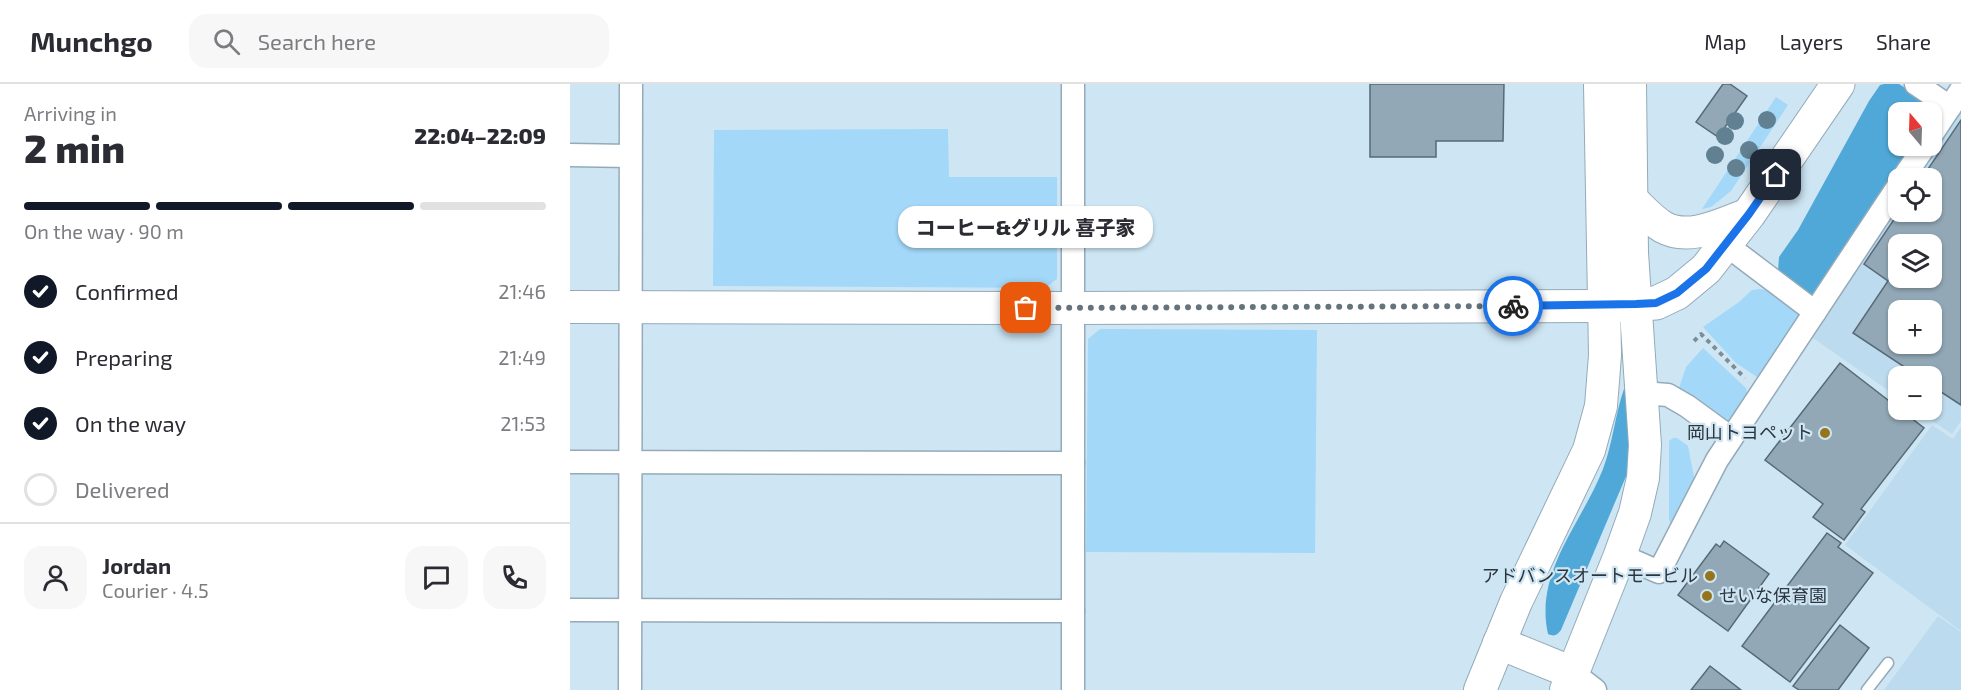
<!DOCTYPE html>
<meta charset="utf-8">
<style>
:root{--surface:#fff;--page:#f7f7f7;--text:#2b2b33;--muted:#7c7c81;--line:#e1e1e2;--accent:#111827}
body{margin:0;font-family:"Exo 2","Noto Sans JP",sans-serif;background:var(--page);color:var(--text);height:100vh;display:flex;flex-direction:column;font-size:22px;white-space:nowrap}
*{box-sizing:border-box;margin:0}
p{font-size:20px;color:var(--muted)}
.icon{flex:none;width:33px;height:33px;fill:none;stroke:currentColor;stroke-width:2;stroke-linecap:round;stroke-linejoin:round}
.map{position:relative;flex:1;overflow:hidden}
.drawer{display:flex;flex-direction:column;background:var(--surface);width:570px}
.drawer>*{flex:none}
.needle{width:39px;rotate:341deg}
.fabs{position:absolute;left:1318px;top:18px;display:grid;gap:12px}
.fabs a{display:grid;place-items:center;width:54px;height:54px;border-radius:12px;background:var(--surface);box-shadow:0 2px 4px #0004;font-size:30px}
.pin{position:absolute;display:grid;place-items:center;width:51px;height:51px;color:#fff;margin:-26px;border-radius:12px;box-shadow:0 3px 9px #0006}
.courier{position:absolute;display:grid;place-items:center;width:60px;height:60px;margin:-30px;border:4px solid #1a73e8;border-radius:50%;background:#fff;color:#222;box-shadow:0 2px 8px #0007}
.bubble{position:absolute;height:42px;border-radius:18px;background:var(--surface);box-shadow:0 2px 4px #0004;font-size:20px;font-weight:800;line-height:42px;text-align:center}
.summary em{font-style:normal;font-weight:800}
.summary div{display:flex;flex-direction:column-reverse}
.summary{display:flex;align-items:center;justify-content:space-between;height:102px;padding:0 24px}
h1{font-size:39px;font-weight:800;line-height:45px}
.bar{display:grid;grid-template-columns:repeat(4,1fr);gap:9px 6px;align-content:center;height:72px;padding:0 24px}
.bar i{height:8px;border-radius:4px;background:var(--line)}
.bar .active{background:var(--accent)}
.bar p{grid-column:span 4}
.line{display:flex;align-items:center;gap:15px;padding:0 24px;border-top:2px solid var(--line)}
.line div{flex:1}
.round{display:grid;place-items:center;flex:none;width:63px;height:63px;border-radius:18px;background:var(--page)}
ol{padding:0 24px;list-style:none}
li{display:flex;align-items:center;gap:18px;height:66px}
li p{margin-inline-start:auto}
li .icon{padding:6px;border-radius:50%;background:var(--accent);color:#fff;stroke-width:4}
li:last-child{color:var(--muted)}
li i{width:33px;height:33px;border:3px solid var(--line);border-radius:50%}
header{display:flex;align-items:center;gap:36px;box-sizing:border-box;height:84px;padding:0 30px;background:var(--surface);border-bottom:2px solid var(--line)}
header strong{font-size:28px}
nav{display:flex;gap:33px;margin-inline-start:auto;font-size:21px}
.search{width:420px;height:54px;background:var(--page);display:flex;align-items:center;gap:15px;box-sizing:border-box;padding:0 21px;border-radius:18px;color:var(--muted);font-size:22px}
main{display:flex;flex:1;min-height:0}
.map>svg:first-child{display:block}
</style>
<header>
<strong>Munchgo</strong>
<div class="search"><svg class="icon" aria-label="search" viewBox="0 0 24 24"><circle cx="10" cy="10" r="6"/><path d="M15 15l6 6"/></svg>Search here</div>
<nav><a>Map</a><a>Layers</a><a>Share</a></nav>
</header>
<main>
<section class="drawer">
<div class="summary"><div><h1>2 min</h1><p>Arriving in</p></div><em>22:04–22:09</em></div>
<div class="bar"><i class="active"></i><i class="active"></i><i class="active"></i><i></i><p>On the way · 90 m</p></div>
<ol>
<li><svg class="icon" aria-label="check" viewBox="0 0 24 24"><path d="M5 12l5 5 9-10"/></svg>Confirmed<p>21:46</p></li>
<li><svg class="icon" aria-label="check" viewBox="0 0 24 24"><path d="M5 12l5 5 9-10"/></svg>Preparing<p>21:49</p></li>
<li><svg class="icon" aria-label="check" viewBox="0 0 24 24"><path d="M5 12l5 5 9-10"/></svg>On the way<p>21:53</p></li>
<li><i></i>Delivered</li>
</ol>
<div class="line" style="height:108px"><a class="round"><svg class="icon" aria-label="person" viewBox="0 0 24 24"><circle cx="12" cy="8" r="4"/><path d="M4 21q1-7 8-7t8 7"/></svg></a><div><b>Jordan</b><p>Courier · 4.5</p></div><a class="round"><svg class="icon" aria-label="chat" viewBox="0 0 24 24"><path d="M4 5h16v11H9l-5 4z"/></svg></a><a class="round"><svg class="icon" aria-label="phone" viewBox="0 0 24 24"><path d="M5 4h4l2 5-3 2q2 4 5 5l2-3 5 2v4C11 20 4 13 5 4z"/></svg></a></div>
</section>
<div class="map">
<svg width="1391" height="606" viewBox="0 0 1391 606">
<rect width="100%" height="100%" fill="#cee6f4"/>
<!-- built -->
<g fill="#bddbee" fill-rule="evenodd">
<path d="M1391 23V337L1382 350 1346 326H1362V292H1329V314L1240 252 1329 117V128H1362V94H1344ZM1329 160H1362V194H1329ZM1329 226H1362V260H1329Z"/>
<path d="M1362 341 1383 355 1391 343V547L1275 461Z"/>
<path d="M1368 532 1391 548V606H1314Z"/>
</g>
<!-- green -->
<g fill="#a3d8f8">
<path d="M1206 13 1218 21 1161 107 1141 123 1132 125Z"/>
<path d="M378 45 379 93H487V195L475 204 143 202 144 46Z"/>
<path d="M1189 205 1198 206 1234 231 1190 295 1166 279 1133 243 1169 218 1182 206Z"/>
<path d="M530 245 747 246 745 469 516 468 518 255Z"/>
<path d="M1133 264 1176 304 1178 314 1163 336 1155 337 1109 304 1116 283Z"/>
<path d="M1103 354H1107L1118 362 1126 403 1101 440 1099 436V357Z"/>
</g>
<!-- forest -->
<g fill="#50a8d8">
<path d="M1314 0H1329L1370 26 1362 38V28H1329V62H1347L1243 216 1208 187 1209 173 1228 146 1299 17 1310 1Z"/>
<path d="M1054 305H1058L1060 360 1057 390 991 546C987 551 985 553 978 550 964 488 1012 439 1033 385 1043 359 1045 330 1054 305Z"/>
</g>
<!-- building -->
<g fill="#92a8b6" stroke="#566a77" stroke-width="1.5" fill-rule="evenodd">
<path d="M800 0H934L933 57H866V73H800Z"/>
<path d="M1153 0H1160L1177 12 1148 53 1126 38Z"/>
<path d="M1391 36V321L1362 302V292H1348L1283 249 1318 197 1294 180 1329 128H1362V94H1352ZM1329 160H1362V194H1329ZM1329 226H1362V260H1329Z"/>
<path d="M1270 279 1354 344 1291 425 1295 428 1274 456 1243 433 1253 420 1195 376Z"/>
<path d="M1257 449 1271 459 1268 463 1303 489 1220 598 1172 562Z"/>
<path d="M1154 457 1199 490 1158 547 1108 511 1146 460 1150 463Z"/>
<path d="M1270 541 1299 564 1268 606H1229L1223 602Z"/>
<path d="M1140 582 1171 606H1121Z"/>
</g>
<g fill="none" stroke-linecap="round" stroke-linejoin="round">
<defs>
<path id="lane" d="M1297 606 1318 579"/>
<g id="street">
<path d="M503 0V606"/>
<path d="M1346 0 1380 23"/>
<path d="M1362 50 1391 6"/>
<path d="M0 71 60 72"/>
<path d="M1333 94 1355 62"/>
<path d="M1155 160 1245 228"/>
<path d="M1072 309 1098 311 1117 322 1161 354"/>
<path d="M0 378 503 379"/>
<path d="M1050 471 1089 488 1147 376 1329 101"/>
<path d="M0 526 503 527"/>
<path d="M1003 589 1025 606"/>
<path d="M60 606 61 0"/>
</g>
<g id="secondary">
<path d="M1061 115C1071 124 1081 136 1093 143 1120 158 1153 139 1179 130"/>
<path d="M0 223 503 224 1034 222"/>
<path d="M929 559 1003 589"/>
<path d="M910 606 946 518 1019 366 1031 322 1035 271 1030 0"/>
<path d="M996 606 1050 471 1065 429 1073 394 1075 361 1062 169 1060 0"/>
</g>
<path id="primary" d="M1034 222 1086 219 1107 209 1136 185 1179 130 1268 0"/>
</defs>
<!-- lane casing -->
<use href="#lane" stroke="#94aab8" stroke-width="13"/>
<!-- street casing -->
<use href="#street" stroke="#94aab8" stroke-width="25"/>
<!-- secondary casing -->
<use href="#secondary" stroke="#94aab8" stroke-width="34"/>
<!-- primary casing -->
<use href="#primary" stroke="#94aab8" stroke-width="35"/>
<!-- path -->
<path stroke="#7e8e98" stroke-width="4" stroke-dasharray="4.5 4.5" stroke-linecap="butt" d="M1124 257 1131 250 1175 294"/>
<!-- lane -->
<use href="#lane" stroke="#fff" stroke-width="10"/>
<!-- street -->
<use href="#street" stroke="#fff" stroke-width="22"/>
<!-- secondary -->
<use href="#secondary" stroke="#fff" stroke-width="32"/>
<!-- primary -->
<use href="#primary" stroke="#fff" stroke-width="33"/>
</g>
<!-- trees -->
<g fill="#618193">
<circle cx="1197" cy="36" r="9"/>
<circle cx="1165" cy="37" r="9"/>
<circle cx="1155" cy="52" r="9"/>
<circle cx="1179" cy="66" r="9"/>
<circle cx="1145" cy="71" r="9"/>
<circle cx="1166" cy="84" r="9"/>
</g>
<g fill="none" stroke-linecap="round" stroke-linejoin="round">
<!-- done -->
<path stroke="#65747c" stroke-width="6" stroke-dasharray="0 10.8" d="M456 224 943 222"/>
<!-- route -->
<path stroke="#1a73e8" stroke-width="8" d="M943 222 1066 220 1086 219 1107 209 1136 185 1179 130 1206 91"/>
</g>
<!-- markers -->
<g fill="#96741d" stroke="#cee6f4" stroke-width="2">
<circle cx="1255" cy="349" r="6"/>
<circle cx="1140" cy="492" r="6"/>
<circle cx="1137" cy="512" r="6"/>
</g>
<g text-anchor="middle" stroke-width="4.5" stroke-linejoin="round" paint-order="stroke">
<!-- poi labels -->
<g font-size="18" fill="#2d363c" stroke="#cee6f4" text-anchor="end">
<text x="1243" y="355">岡山トヨペット</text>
<text x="1128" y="498">アドバンスオートモービル</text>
<text x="1149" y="518" text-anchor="start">せいな保育園</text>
</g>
</g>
</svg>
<div class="fabs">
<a><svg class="needle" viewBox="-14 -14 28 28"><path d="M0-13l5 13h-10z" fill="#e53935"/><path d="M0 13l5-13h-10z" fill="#7c7c81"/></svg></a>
<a><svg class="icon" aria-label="locate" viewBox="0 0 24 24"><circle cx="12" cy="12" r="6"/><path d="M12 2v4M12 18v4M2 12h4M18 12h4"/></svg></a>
<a><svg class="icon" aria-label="layers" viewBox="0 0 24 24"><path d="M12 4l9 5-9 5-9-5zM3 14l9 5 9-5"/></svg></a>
<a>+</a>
<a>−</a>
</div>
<div class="pin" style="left:456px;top:224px;background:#ea580c"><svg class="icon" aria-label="bag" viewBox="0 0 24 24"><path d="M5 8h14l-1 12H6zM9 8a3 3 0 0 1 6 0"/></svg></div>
<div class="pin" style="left:1206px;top:91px;background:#1f2937"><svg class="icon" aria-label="home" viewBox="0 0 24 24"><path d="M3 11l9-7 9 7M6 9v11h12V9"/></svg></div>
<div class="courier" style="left:943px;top:222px"><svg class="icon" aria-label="bike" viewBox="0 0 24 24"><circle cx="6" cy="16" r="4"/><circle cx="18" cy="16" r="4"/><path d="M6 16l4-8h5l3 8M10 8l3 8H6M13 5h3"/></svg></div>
<div class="bubble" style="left:328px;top:122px;width:255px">コーヒー&amp;グリル 喜子家</div>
</div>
</main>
